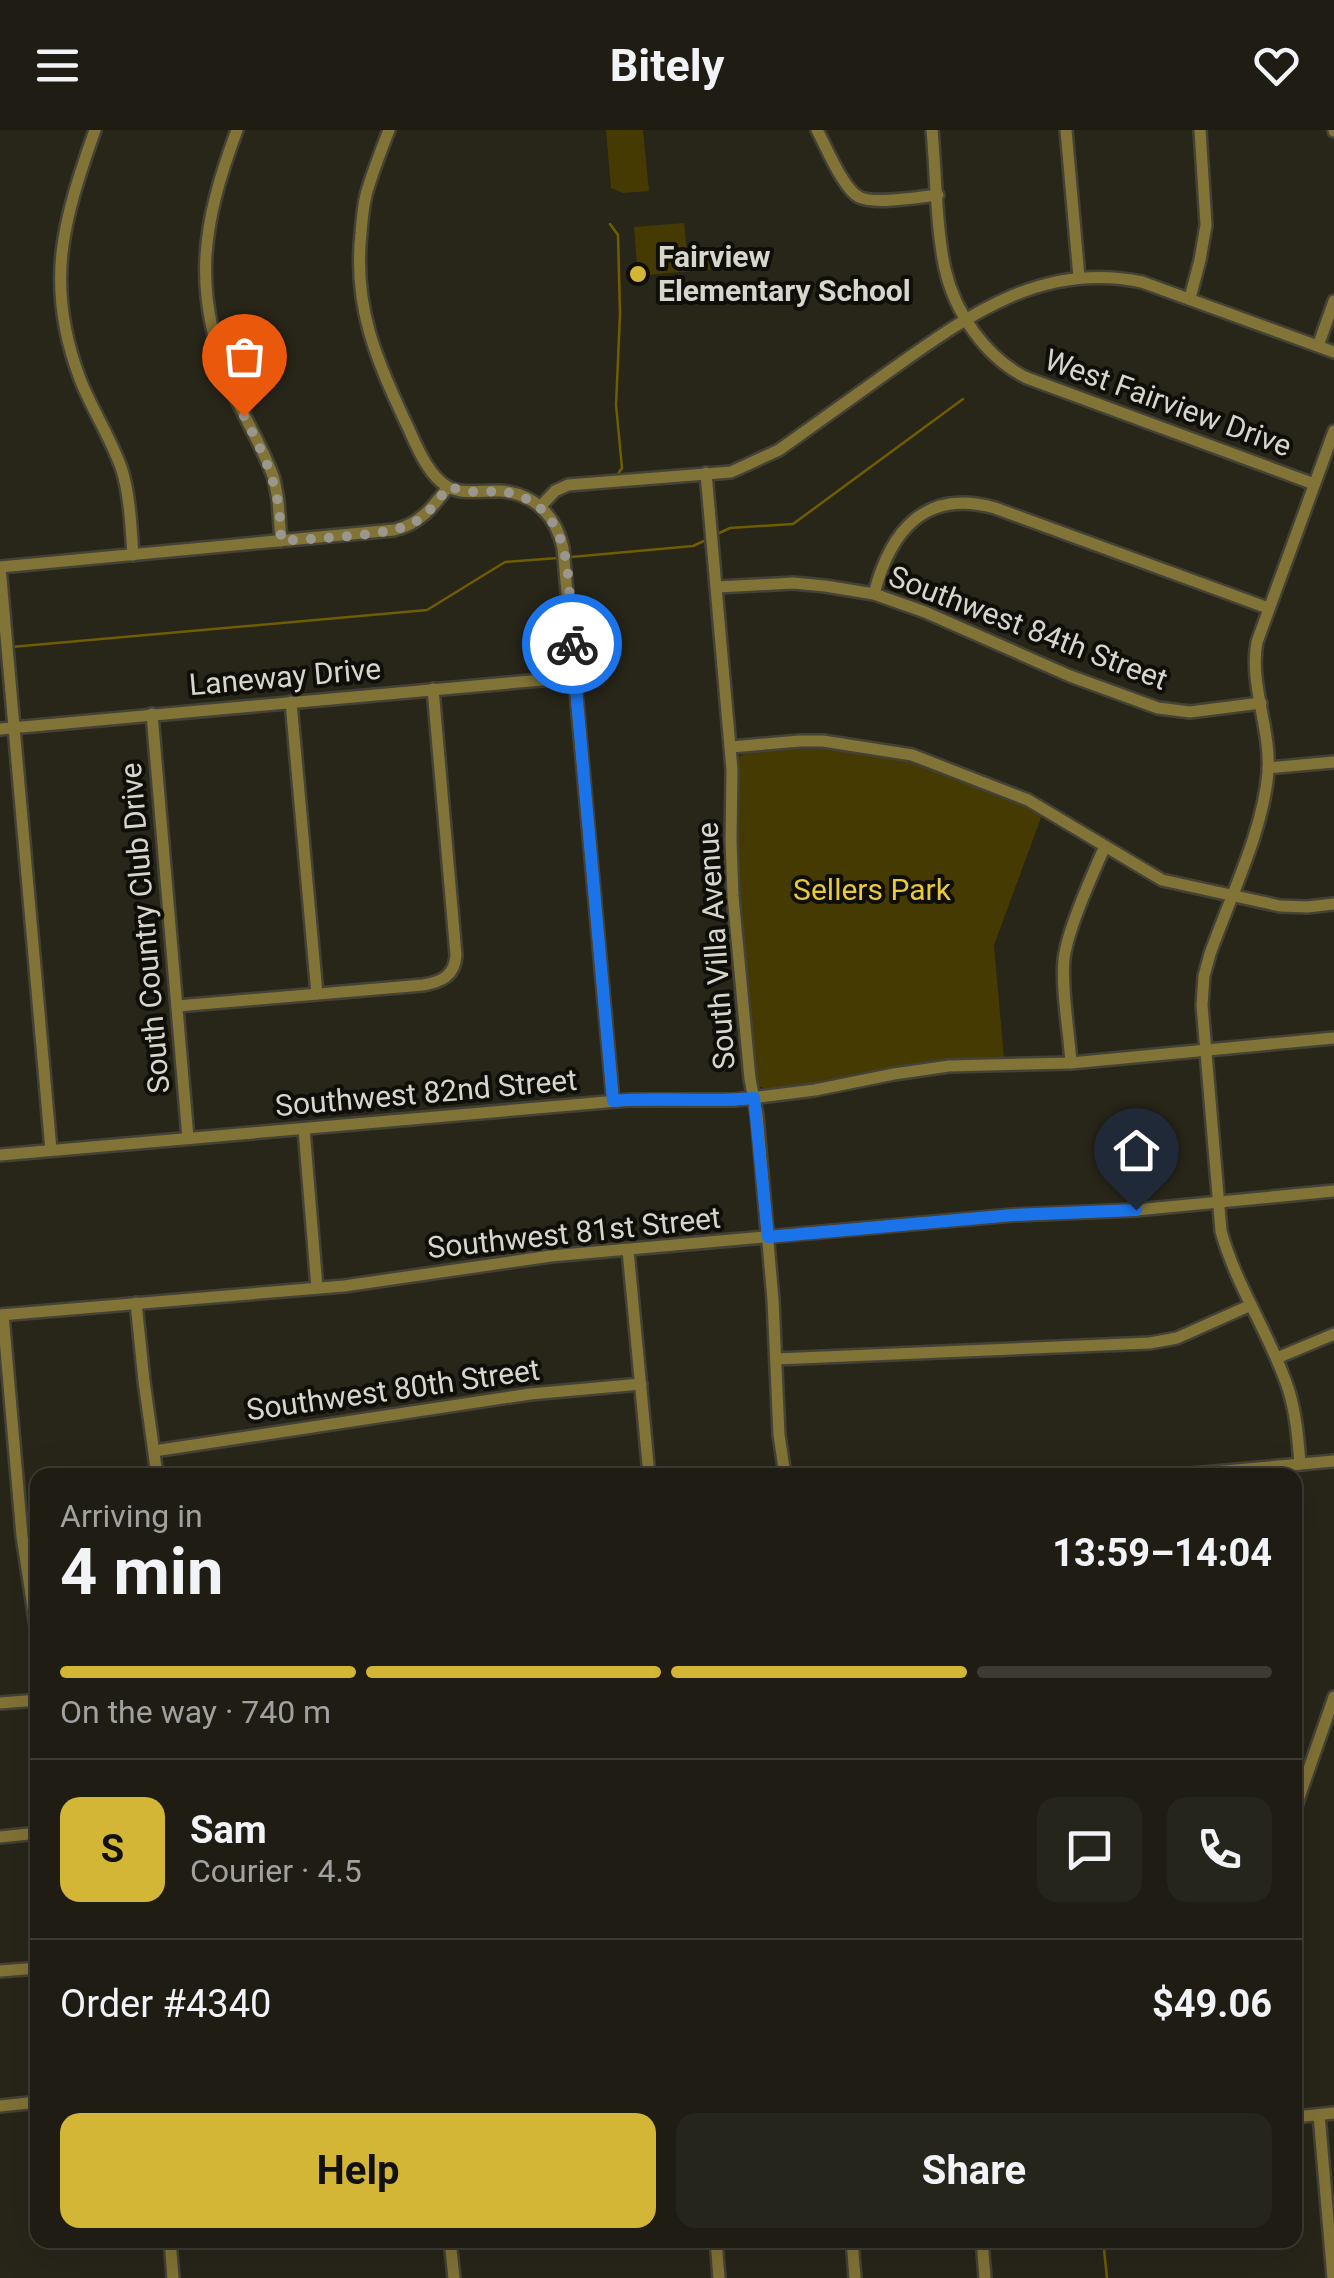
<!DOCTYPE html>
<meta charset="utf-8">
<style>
:root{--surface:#1e1c13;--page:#26251c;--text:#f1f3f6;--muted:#a1a1a0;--line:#3c3a33;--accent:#d3b635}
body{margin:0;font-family:Roboto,sans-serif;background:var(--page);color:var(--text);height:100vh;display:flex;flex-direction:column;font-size:38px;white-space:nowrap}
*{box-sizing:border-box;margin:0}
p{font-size:32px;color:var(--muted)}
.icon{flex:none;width:55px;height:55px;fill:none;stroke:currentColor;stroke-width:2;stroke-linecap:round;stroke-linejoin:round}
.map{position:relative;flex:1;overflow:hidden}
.sheet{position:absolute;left:30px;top:1338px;width:1272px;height:780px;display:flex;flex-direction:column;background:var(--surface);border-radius:20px;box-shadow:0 10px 40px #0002,0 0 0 2px var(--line)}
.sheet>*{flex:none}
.pin{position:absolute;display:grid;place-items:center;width:85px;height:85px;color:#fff;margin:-102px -42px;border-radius:50% 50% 50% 0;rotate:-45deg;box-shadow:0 0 10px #0007}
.pin .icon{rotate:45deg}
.courier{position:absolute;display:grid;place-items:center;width:100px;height:100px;margin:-50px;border:8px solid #1a73e8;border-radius:50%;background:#fff;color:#222;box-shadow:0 2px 12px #0007}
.headline em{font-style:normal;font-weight:700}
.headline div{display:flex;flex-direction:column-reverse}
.headline{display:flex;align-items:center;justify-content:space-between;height:170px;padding:0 30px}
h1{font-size:65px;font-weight:700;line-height:75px}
.bar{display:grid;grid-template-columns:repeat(4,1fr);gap:15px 10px;align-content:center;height:120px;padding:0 30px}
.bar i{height:12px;border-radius:8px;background:var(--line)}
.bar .selected{background:var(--accent)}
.bar p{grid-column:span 4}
.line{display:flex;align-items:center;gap:25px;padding:0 30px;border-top:2px solid var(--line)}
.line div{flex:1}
.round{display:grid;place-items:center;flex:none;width:105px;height:105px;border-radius:20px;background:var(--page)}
.primary-button{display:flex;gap:20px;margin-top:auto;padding:20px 30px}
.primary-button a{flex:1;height:115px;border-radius:20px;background:var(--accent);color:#111;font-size:40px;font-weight:700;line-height:115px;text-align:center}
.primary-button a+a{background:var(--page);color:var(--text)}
header{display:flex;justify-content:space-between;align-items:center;height:130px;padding:0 30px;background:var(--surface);font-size:45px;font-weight:700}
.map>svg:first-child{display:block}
</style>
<header><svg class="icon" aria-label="menu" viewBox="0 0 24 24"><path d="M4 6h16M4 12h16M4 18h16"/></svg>Bitely<svg class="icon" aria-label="heart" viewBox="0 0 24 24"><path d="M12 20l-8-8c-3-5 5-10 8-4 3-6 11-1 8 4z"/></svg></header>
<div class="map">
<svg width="1334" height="2148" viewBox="0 0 1334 2148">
<rect width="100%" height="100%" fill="#282519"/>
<!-- green -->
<g fill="#463a03">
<path d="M606 0H643L649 61 623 63 611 58Z"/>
<path d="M684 93 687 122 713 121 715 139 638 146 634 97Z"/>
<path d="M804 617C887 619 969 646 1042 685L994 815 1004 929 927 932 833 950 766 959 758 956 755 947 738 760 736 718 738 631 740 626 749 621Z"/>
</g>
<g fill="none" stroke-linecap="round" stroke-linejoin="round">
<!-- stream -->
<g stroke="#6f5d00" stroke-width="2.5">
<path d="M610 94 618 105 620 184 616 275 622 338 616 347"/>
<path d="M717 404 730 398 793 394 963 269"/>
<path d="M571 427 693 416 706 410"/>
<path d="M11 517 427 480 505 432 558 428"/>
<path d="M1295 1428 1302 1408"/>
<path d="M1103 2110 1107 2148"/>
</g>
<defs>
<g id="minor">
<path d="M95 0C63 91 44 154 80 249 92 280 111 308 122 340 130 367 131 397 133 425"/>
<path d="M237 0C202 94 191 161 231 257 244 288 263 317 274 349L278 370 281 411"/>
<path d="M389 0C381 21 372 43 366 65 363 77 362 90 361 103 353 176 376 229 406 293 416 314 427 345 448 357 463 365 484 360 501 361 535 364 556 386 563 418L613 971"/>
<path d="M817 0C826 16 843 59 859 67 874 75 919 67 938 65"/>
<path d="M932 0C936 43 936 98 945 139 955 183 986 228 1027 248L1314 354"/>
<path d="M1066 0 1079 147"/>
<path d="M1334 0V1"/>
<path d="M1190 168 1200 130 1206 95 1200 0"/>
<path d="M1318 216 1334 171"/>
<path d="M706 343 732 640 731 710 733 766 750 949 757 985 773 1170 779 1305 785 1345"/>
<path d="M541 376 555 361 568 355 731 342 779 320C817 293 854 266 891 240 969 185 1042 131 1142 152L1334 222"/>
<path d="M0 437 51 1020"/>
<path d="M0 437 394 400C420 394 433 377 448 357"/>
<path d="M718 457 793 453 825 456 874 464 925 482 1070 546 1158 578 1190 582 1261 573"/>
<path d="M874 464C890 402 924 358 995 378L1268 478"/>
<path d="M291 572 317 864"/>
<path d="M152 584 188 1008"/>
<path d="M0 599 575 547"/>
<path d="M731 617 800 611H823L912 625 1028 670 1162 750 1280 776 1307 777 1334 774"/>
<path d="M1268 638 1334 632"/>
<path d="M177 876 423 855C441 852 455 846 456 825L433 559"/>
<path d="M1071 933C1069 901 1061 859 1064 829 1068 798 1092 746 1105 716"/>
<path d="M304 999 317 1158"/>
<path d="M0 1025 629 970H735L815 960 894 944 949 936 1071 933 1334 908"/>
<path d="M628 1120 649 1345"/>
<path d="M136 1173 144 1251 157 1345"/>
<path d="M0 1185 344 1156 551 1126 1013 1085 1136 1080 1334 1061"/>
<path d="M3 1185 22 1406 38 1510"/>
<path d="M1277 1228 1334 1204"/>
<path d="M776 1229 1150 1213 1177 1208 1251 1175"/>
<path d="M154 1321 530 1264 641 1254"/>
<path d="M1300 1334C1298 1308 1296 1283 1288 1258 1270 1204 1236 1156 1221 1101L1202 875 1204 846 1210 824C1230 767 1263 702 1268 642 1271 599 1249 554 1257 512L1334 301"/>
<path d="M1181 1345 1334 1331"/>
<path d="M0 1573 38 1570"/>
<path d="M1295 1679 1334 1567"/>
<path d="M0 1707 38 1703"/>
<path d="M0 1841 38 1838"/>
<path d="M0 1976 38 1972"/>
<path d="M1319 1985 1333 2148"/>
<path d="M1295 1987 1334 1983"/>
<path d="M170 2110 173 2148"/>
<path d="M450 2110 454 2148"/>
<path d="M716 2110 719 2148"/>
<path d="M852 2110 855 2148"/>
<path d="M982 2110 985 2148"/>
</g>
</defs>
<!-- minor casing -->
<use href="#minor" stroke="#444136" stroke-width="16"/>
<!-- minor -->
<use href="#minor" stroke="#827336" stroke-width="11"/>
</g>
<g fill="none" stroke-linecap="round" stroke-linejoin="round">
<!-- done -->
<path stroke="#9a988e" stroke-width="10" stroke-dasharray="0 18" d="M244 286C267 331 281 359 281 411 313 408 390 407 415 392 429 384 438 370 448 357 458 359 469 362 479 362 490 362 499 360 510 363 578 380 567 458 572 514"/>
<!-- route -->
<path stroke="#1a73e8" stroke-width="12" d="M572 514 613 971C660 966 707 973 754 968L768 1107 1013 1085 1136 1080"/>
</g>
<!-- markers -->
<circle fill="#d3b635" stroke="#100e09" stroke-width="4" cx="638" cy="144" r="10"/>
<g text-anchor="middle" stroke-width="8" stroke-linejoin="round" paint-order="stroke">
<!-- poi labels -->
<g font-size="30" font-weight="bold" fill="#d7d6cd" stroke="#100e09" text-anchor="start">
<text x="658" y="137">Fairview<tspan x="658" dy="34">Elementary School</tspan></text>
</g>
<!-- street labels -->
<g font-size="30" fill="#d7d6cd" stroke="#100e09">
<text transform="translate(1168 273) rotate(20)" y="10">West Fairview Drive</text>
<text transform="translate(1028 498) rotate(21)" y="10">Southwest 84th Street</text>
<text transform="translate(285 547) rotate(-5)" y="10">Laneway Drive</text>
<text transform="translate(145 798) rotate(-95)" y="10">South Country Club Drive</text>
<text transform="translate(716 816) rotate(-94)" y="10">South Villa Avenue</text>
<text transform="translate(426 963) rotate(-5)" y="10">Southwest 82nd Street</text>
<text transform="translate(574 1103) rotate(-6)" y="10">Southwest 81st Street</text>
<text transform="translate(393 1260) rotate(-8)" y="10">Southwest 80th Street</text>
</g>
<!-- park labels -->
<g font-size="30" fill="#e9ca3c" stroke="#100e09">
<text x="872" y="770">Sellers Park</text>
</g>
</g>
</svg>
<div class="pin" style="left:244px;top:286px;background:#ea580c"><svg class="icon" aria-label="bag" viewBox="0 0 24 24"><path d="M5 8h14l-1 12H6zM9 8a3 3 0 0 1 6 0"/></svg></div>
<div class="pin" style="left:1136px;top:1080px;background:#1f2937"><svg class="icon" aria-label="home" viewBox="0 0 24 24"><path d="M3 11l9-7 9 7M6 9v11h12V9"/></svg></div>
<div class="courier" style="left:572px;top:514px"><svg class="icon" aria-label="bike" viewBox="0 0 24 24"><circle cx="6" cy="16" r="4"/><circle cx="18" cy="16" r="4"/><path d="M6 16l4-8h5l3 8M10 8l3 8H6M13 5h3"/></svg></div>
<section class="sheet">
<div class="headline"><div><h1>4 min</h1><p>Arriving in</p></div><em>13:59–14:04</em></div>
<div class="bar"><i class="selected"></i><i class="selected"></i><i class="selected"></i><i></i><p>On the way · 740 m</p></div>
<div class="line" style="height:180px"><b class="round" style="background:var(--accent);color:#111">S</b><div><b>Sam</b><p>Courier · 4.5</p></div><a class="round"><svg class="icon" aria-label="chat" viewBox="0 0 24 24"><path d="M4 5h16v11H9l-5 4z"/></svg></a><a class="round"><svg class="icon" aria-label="phone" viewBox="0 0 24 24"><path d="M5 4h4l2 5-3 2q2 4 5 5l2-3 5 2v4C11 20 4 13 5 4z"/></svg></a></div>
<div class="line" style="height:130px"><div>Order #4340</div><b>$49.06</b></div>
<div class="primary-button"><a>Help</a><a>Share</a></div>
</section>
</div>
